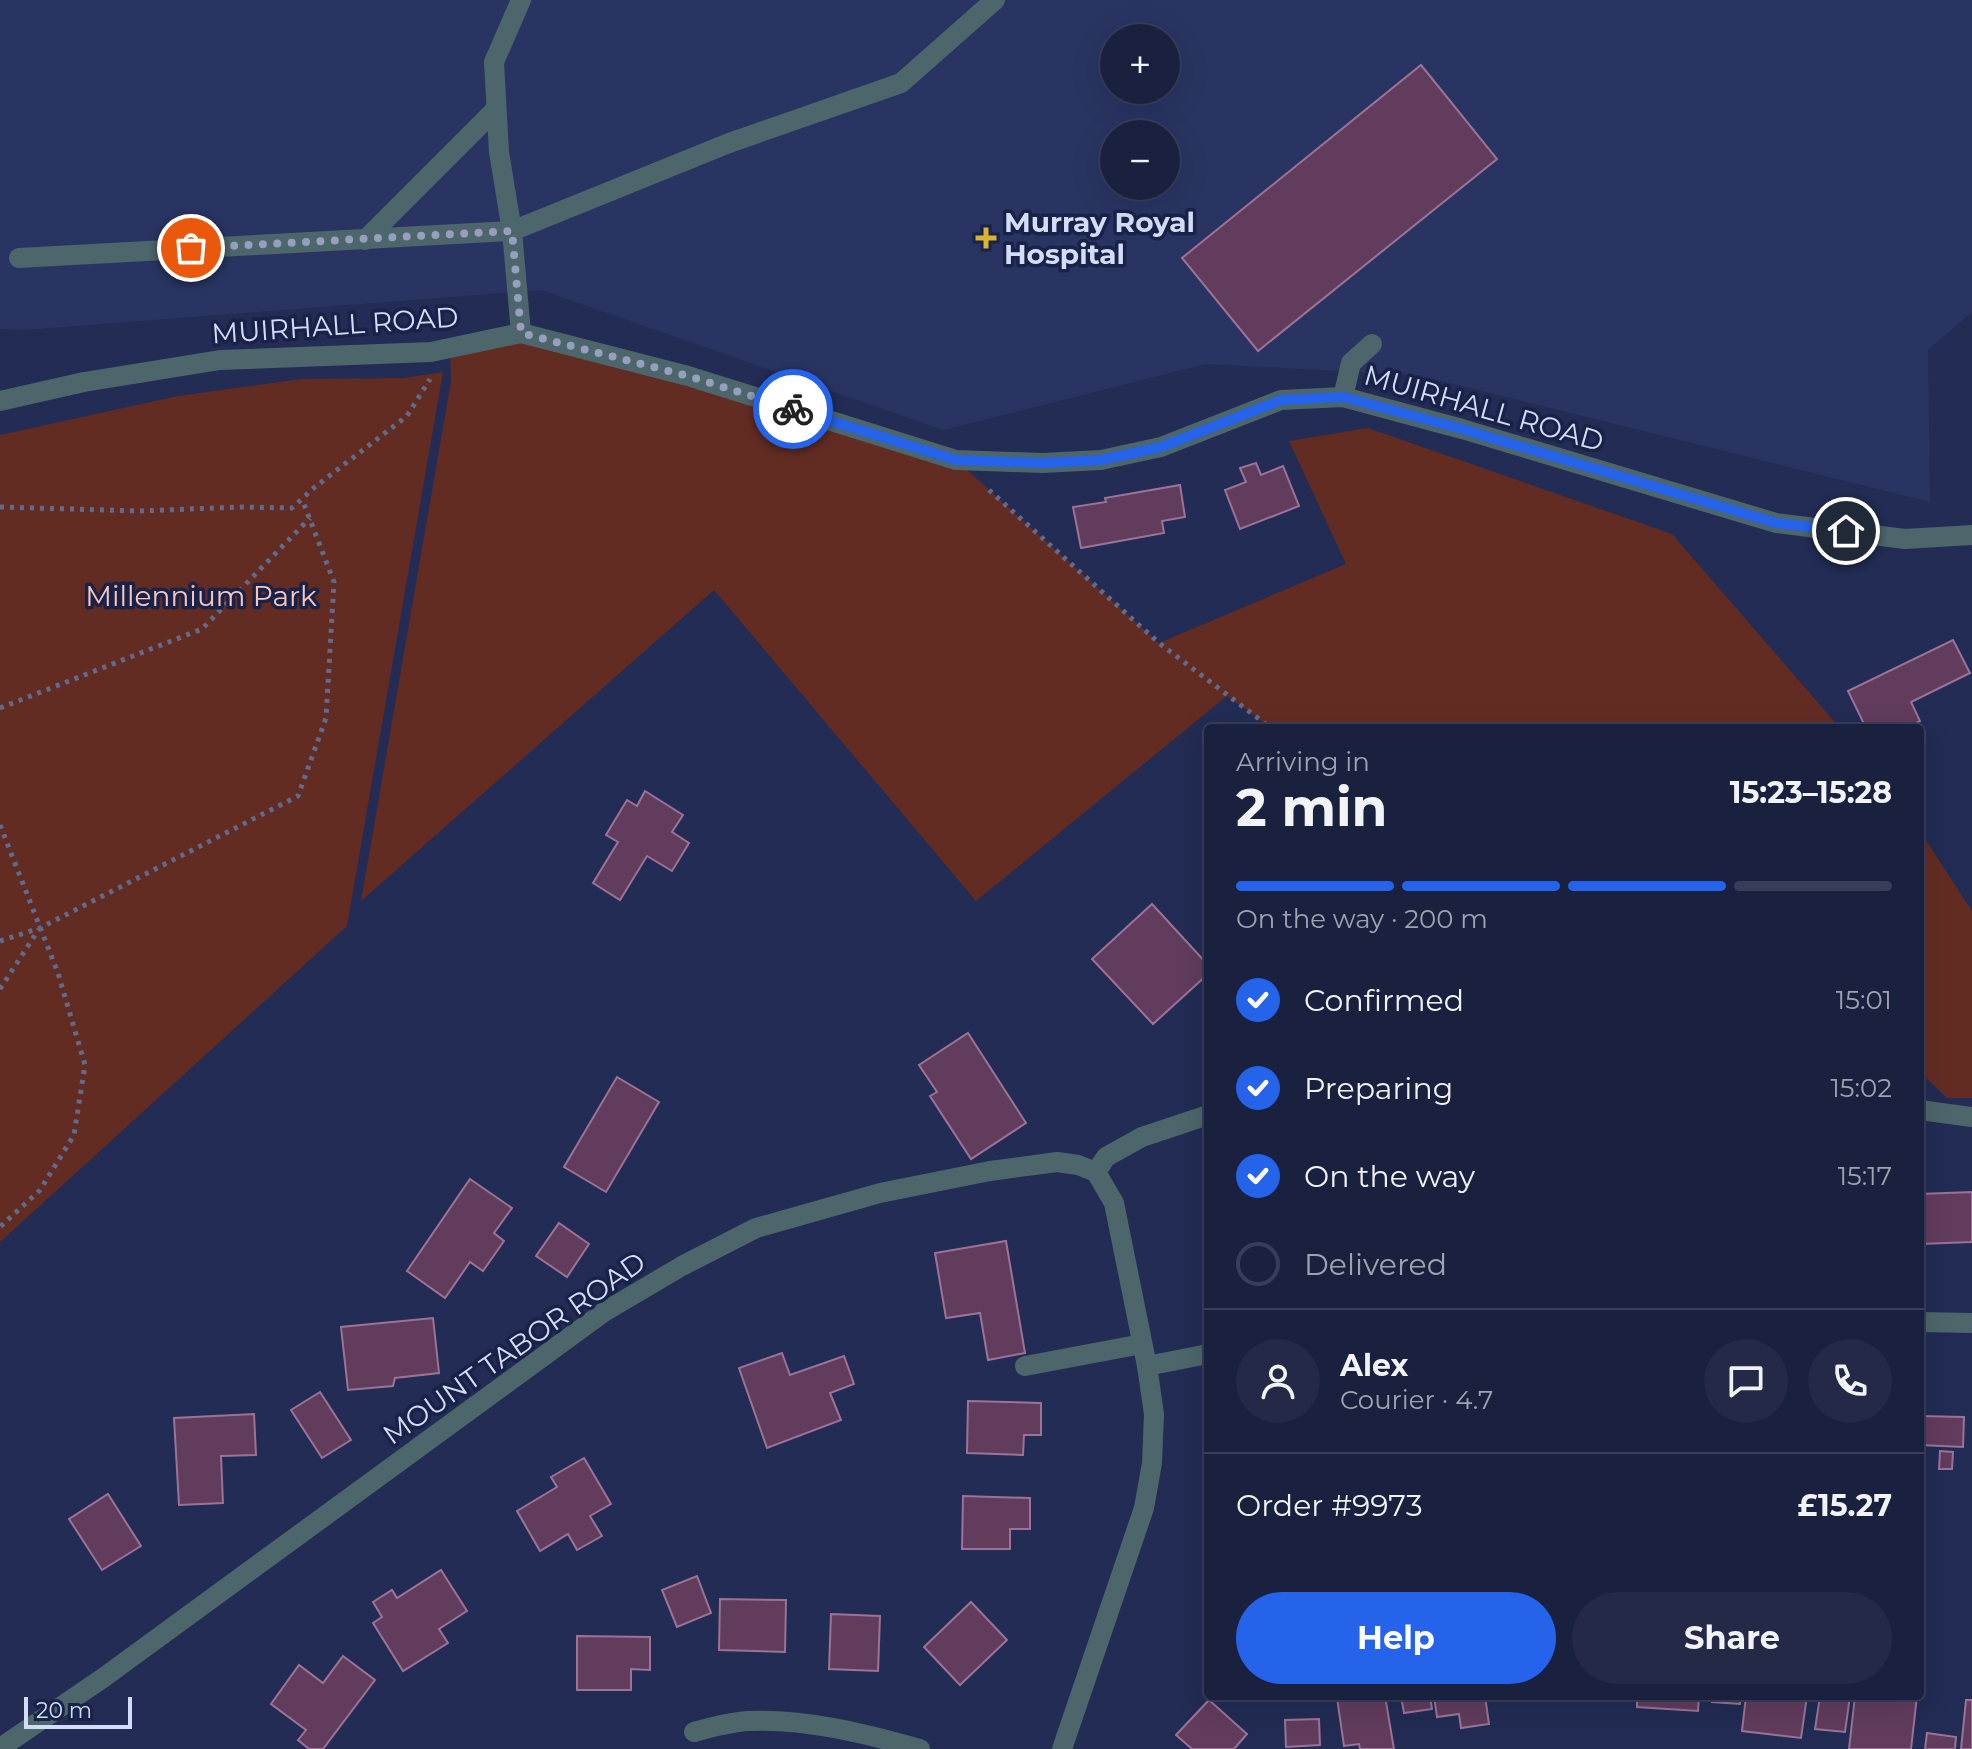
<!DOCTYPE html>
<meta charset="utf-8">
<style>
:root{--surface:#1a213f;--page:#232946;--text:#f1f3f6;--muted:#9fa3b0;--line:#383e59;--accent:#2563eb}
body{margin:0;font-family:Montserrat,sans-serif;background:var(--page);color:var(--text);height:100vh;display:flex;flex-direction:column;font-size:30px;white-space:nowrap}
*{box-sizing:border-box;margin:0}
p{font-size:26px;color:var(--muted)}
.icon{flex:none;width:44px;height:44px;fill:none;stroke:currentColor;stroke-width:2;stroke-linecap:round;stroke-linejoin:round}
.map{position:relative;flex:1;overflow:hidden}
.drawer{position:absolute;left:1204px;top:724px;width:720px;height:976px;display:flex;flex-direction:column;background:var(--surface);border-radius:8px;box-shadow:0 8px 32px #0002,0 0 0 2px var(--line)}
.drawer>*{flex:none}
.controls{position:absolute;left:1100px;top:24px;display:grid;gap:16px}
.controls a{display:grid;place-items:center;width:80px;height:80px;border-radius:50%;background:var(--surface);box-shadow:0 8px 32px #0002,0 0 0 2px var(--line);font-size:40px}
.scale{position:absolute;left:24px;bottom:20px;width:108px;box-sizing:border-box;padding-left:8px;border:4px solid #d4ddf6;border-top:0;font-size:22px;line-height:28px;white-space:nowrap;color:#d4ddf6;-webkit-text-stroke:6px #192248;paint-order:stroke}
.pin{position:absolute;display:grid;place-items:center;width:68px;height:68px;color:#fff;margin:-34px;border:4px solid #fff;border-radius:50%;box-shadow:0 2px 8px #0007}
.courier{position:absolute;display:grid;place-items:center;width:80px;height:80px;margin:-40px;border:6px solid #2563eb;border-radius:50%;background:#fff;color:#222;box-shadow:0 2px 10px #0007}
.overview em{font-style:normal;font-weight:700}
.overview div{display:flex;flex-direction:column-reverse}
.overview{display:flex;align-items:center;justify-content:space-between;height:136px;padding:0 32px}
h1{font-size:52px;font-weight:700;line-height:60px}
.bar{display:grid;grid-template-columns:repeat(4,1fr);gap:12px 8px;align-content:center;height:96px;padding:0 32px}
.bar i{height:10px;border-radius:6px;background:var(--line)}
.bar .current{background:var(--accent)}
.bar p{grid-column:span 4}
.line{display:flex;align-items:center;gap:20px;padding:0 32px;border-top:2px solid var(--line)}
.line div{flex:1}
.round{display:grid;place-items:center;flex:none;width:84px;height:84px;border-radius:42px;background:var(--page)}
ol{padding:0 32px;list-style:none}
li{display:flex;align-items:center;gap:24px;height:88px}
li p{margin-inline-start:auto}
li .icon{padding:8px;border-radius:50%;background:var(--accent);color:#fff;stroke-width:4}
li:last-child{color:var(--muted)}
li i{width:44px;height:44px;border:4px solid var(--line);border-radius:50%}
.primary-button{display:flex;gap:16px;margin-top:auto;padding:16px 32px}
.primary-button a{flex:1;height:92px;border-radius:48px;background:var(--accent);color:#fff;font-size:32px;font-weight:700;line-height:92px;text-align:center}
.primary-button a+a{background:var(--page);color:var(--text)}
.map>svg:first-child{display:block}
</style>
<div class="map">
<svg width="1972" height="1749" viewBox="0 0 1972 1749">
<rect width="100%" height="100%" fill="#222c54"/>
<!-- built -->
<path fill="#293462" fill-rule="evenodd" d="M0 0H1972V312L1928 350 1930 502 1417 375 1206 364 943 430 541 290 25 330 0 329ZM1114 38H1166V90H1114ZM1114 134H1166V186H1114Z"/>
<!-- green -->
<g fill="#622c23">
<path d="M521 333 956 460 1159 643 1346 564 1289 441 1368 428 1672 534 1840 728H1271L1227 696 976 901 714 590 361 901 451 381 450 348Z"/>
<path d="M443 372 347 926 0 1242V435L178 396 301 379 404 378Z"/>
<path d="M1920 831 1972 911V1098H1947L1920 1072Z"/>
</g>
<!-- building -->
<g fill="#613c5d" stroke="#9c7397" stroke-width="2">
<path d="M1421 65 1497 159 1258 351 1182 258Z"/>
<path d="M1256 463 1261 475 1283 466 1299 506 1240 529 1225 490 1246 482 1240 468Z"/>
<path d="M1180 485 1185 517 1162 521 1164 533 1081 548 1073 507 1106 502 1105 498Z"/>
<path d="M1953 640 1970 673 1911 702 1920 721 1907 728H1866L1848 691Z"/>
<path d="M645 791 683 815 672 832 689 843 672 871 647 856 620 900 593 883 618 842 606 835 627 800 637 806Z"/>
<path d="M1152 904 1208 965V974L1153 1024 1092 959Z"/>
<path d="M968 1033 1026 1123 971 1159 930 1096 937 1092 919 1065Z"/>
<path d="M617 1077 659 1102 606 1192 564 1167Z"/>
<path d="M470 1179 512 1208 494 1233 504 1241 483 1271 470 1262 445 1298 407 1271Z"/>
<path d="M1972 1192V1242L1920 1244V1194Z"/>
<path d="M559 1223 589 1244 567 1277 536 1256Z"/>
<path d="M1006 1241 1025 1353 988 1360 980 1313 946 1318 935 1253Z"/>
<path d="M433 1318 439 1373 395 1378 393 1386 348 1390 341 1327Z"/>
<path d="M782 1353 790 1375 844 1356 854 1384 830 1393 841 1420 767 1448 739 1368Z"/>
<path d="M320 1392 351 1440 322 1458 291 1410Z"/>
<path d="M968 1401 1041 1403V1435H1024L1023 1455 967 1453Z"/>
<path d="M254 1414 256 1455 221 1456 223 1503 179 1505 174 1418Z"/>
<path d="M1920 1416 1964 1417 1963 1447 1920 1445Z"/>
<path d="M1940 1451 1953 1452 1952 1469H1939Z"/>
<path d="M584 1458 611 1504 590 1516 602 1536 577 1550 568 1534 540 1551 517 1511 557 1487 551 1477Z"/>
<path d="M108 1494 141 1546 102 1570 69 1519Z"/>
<path d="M963 1496 1030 1498V1529H1010V1549H962Z"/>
<path d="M441 1570 467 1611 439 1629 448 1643 403 1671 373 1623 382 1617 373 1602 392 1590 397 1598Z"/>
<path d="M697 1576 711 1613 677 1627 662 1590Z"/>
<path d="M720 1599 786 1600 785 1652 719 1650Z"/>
<path d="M971 1602 1007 1640 960 1685 924 1647Z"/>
<path d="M831 1614 880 1616 878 1671 829 1669Z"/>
<path d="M577 1636 650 1637V1670L631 1669V1690H577Z"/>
<path d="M343 1656 375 1680 323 1749H309L298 1740 306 1730 271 1704 299 1665 323 1683Z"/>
<path d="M1342 1696H1385L1394 1749H1360L1359 1744 1344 1746 1337 1698Z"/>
<path d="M1401 1696H1430L1432 1709 1404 1713Z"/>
<path d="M1434 1696H1485L1489 1724 1461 1728 1459 1714 1437 1717Z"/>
<path d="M1637 1696H1699L1698 1711 1637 1707Z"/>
<path d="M1712 1696H1740V1704L1712 1702Z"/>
<path d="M1746 1696H1807L1801 1738 1742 1731Z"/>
<path d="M1820 1696H1850L1845 1732 1815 1729Z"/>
<path d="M1855 1696H1917L1911 1749H1849Z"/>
<path d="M1209 1700 1247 1734 1234 1749H1192L1176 1735Z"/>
<path d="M1966 1700H1972V1749H1961Z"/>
<path d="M1319 1719 1320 1745 1286 1747 1285 1720Z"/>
<path d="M1927 1733 1956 1737 1955 1749H1925Z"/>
</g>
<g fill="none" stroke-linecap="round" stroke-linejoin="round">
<!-- path -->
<g stroke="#616b8d" stroke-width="5" stroke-dasharray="4 6" stroke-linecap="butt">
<path d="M989 490 1159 643 1271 728"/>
<path d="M0 507 140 511 240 507 292 508 315 487 407 416 430 379"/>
<path d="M0 708 202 629 310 518"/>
<path d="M0 825 58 973 85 1065 74 1135 40 1190 0 1227"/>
<path d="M0 941 40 928 298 796 326 718 334 582 302 499"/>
<path d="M0 989 39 929"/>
</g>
<!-- minor -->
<g stroke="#4c666b" stroke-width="20">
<path d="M521 0 494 62 499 152 512 231 521 333"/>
<path d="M365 240 496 109"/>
<path d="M19 258 512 231 729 143 901 83 995 0"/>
<path d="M1343 397 1351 363 1372 344"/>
<path d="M0 401 84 382 220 360 431 352 521 333 688 376 956 460 1042 463 1101 460 1161 447 1281 400 1343 397 1462 429 1776 523 1905 539 1972 535"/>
<path d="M1920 1110 1972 1117"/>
<path d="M1096 1172 1106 1157 1142 1137 1208 1115"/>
<path d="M1920 1322 1972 1323"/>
<path d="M1025 1366 1142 1344"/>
<path d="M1147 1366 1208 1354"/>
<path d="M694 1732C712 1727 730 1722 749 1721 804 1718 867 1734 920 1749"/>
<path d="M0 1748 103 1678 604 1312 682 1266 756 1228 880 1193 990 1171 1057 1162 1078 1165 1096 1172"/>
<path d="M1062 1749 1144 1508 1152 1463 1154 1414 1147 1366 1114 1203 1096 1172"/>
</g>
</g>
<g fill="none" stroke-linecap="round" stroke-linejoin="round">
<!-- done -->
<path stroke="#969fbd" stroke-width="8" stroke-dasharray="0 14.4" d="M191 248 512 231 521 333 688 376 793 409"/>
<!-- route -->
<path stroke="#2563eb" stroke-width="10" d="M793 409 956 460 1042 463 1101 460 1161 447 1281 400 1343 397 1462 429 1776 523 1846 531"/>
</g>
<!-- markers -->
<path fill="#dab333" stroke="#192248" stroke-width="3" d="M982 226h8v8h8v8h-8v8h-8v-8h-8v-8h8z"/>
<g text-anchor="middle" stroke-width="7" stroke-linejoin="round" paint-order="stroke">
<!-- poi labels -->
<g font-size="28" font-weight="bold" fill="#d4ddf6" stroke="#192248" text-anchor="start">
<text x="1004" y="232">Murray Royal<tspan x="1004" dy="32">Hospital</tspan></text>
</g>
<!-- street labels -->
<g font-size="28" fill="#d4ddf6" stroke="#192248">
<text transform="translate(335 325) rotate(-4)" y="10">MUIRHALL ROAD</text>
<text transform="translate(1484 408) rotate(16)" y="10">MUIRHALL ROAD</text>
<text transform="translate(514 1348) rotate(-35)" y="10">MOUNT TABOR ROAD</text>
</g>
<!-- park labels -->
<g font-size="28" fill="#f9c6bd" stroke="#192248">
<text x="201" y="606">Millennium Park</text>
</g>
</g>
</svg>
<div class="controls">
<a>+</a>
<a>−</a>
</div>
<div class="scale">20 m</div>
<div class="pin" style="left:191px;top:248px;background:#ea580c"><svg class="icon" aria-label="bag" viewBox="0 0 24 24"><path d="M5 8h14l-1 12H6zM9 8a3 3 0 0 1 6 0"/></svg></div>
<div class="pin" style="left:1846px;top:531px;background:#1f2937"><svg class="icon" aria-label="home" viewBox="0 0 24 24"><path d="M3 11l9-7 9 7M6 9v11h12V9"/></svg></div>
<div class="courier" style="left:793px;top:409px"><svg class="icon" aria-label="bike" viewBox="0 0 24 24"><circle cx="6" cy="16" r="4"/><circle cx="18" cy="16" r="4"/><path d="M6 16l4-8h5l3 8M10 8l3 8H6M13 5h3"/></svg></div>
<section class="drawer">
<div class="overview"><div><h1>2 min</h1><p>Arriving in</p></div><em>15:23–15:28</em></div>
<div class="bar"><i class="current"></i><i class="current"></i><i class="current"></i><i></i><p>On the way · 200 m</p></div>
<ol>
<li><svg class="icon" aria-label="check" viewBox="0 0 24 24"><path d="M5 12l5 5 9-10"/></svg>Confirmed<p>15:01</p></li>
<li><svg class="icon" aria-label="check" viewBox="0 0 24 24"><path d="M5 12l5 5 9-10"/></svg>Preparing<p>15:02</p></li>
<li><svg class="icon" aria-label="check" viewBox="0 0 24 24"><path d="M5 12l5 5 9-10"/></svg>On the way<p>15:17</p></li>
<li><i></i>Delivered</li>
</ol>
<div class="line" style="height:144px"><a class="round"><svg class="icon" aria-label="person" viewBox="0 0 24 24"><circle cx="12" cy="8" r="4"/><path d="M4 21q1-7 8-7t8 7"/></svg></a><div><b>Alex</b><p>Courier · 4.7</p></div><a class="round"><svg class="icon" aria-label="chat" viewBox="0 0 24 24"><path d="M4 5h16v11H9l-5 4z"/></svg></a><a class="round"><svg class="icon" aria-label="phone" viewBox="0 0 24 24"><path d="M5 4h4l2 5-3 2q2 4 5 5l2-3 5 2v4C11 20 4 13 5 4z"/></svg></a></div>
<div class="line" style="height:104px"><div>Order #9973</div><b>£15.27</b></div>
<div class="primary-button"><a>Help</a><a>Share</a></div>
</section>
</div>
